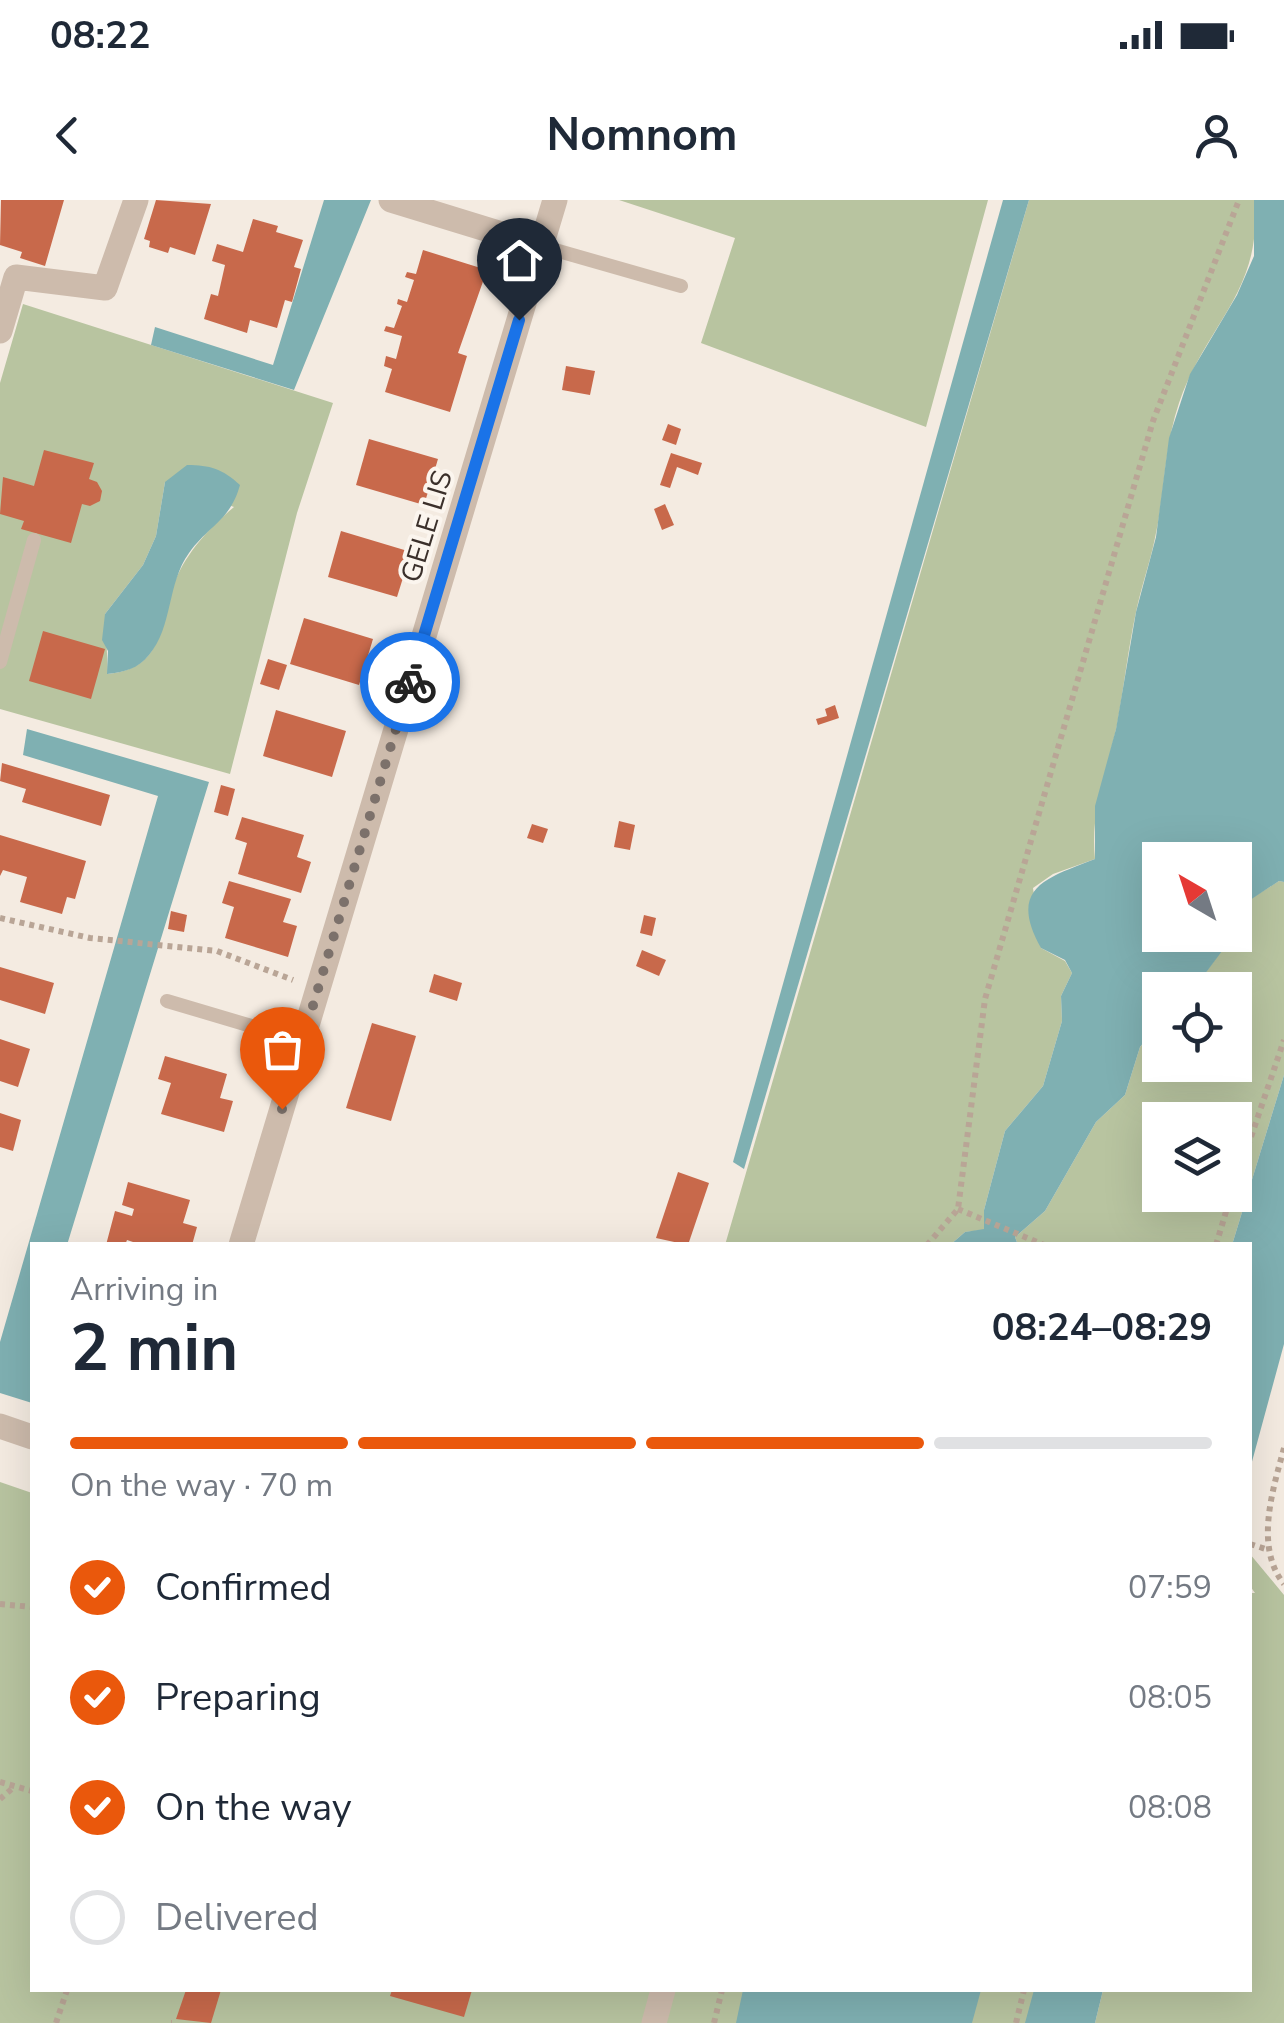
<!DOCTYPE html>
<meta charset="utf-8">
<style>
:root{--surface:#fff;--page:#f2f2f3;--text:#1f2937;--muted:#747a83;--line:#e0e1e3;--accent:#ea580c}
body{margin:0;font-family:"Nunito Sans",sans-serif;background:var(--page);color:var(--text);height:100vh;display:flex;flex-direction:column;font-size:38px;white-space:nowrap}
*{box-sizing:border-box;margin:0}
p{font-size:32px;color:var(--muted)}
.icon{flex:none;width:55px;height:55px;fill:none;stroke:currentColor;stroke-width:2;stroke-linecap:round;stroke-linejoin:round}
.map{position:relative;flex:1;overflow:hidden}
.panel{position:absolute;left:30px;top:1042px;width:1222px;height:750px;display:flex;flex-direction:column;background:var(--surface);border-radius:0px;box-shadow:0 10px 40px #0002}
.panel>*{flex:none}
.needle{width:65px;rotate:321deg}
.fabs{position:absolute;left:1142px;top:642px;display:grid;gap:20px}
.fabs a{display:grid;place-items:center;width:110px;height:110px;border-radius:0px;background:var(--surface);box-shadow:0 10px 40px #0002;font-size:50px}
.pin{position:absolute;display:grid;place-items:center;width:85px;height:85px;color:#fff;margin:-102px -42px;border-radius:50% 50% 50% 0;rotate:-45deg;box-shadow:0 0 10px #0007}
.pin .icon{rotate:45deg}
.courier{position:absolute;display:grid;place-items:center;width:100px;height:100px;margin:-50px;border:8px solid #1a73e8;border-radius:50%;background:#fff;color:#222;box-shadow:0 2px 12px #0007}
.head em{font-style:normal;font-weight:700}
.head div{display:flex;flex-direction:column-reverse}
.head{display:flex;align-items:center;justify-content:space-between;height:170px;padding:0 40px}
h1{font-size:65px;font-weight:700;line-height:75px}
.bar{display:grid;grid-template-columns:repeat(4,1fr);gap:15px 10px;align-content:center;height:120px;padding:0 40px}
.bar i{height:12px;border-radius:8px;background:var(--line)}
.bar .on{background:var(--accent)}
.bar p{grid-column:span 4}
ol{padding:0 40px;list-style:none}
li{display:flex;align-items:center;gap:30px;height:110px}
li p{margin-inline-start:auto}
li .icon{padding:10px;border-radius:50%;background:var(--accent);color:#fff;stroke-width:4}
li:last-child{color:var(--muted)}
li i{width:55px;height:55px;border:5px solid var(--line);border-radius:50%}
.status{display:flex;justify-content:space-between;align-items:center;height:70px;padding:0 50px;background:var(--surface);direction:ltr}
.status svg{height:28px;fill:currentColor}
header{display:flex;justify-content:space-between;align-items:center;height:130px;padding:0 40px;background:var(--surface);font-size:45px;font-weight:700}
.map>svg:first-child{display:block}
</style>
<div class="status"><b>08:22</b><svg viewBox="0 0 49 12"><path d="M0 12V9h3v3zM5 12V6h3v6zM10 12V3h3v9zM15 12V0h3v12zM26 1h20v11H26zM47 4h2v5h-2z"/></svg></div>
<header><svg class="icon" aria-label="back" viewBox="0 0 24 24"><path d="M15 5l-7 7 7 7"/></svg>Nomnom<svg class="icon" aria-label="person" viewBox="0 0 24 24"><circle cx="12" cy="8" r="4"/><path d="M4 21q1-7 8-7t8 7"/></svg></header>
<div class="map">
<svg width="1284" height="1823" viewBox="0 0 1284 1823">
<rect width="100%" height="100%" fill="#f4ebe1"/>
<!-- green -->
<g fill="#b8c4a0" fill-rule="evenodd">
<path d="M619 0H988L926 227 701 143 735 38Z"/>
<path d="M1029 0H1254C1264 90 1206 124 1179 203 1164 247 1165 293 1155 338 1150 363 1141 387 1136 412 1128 449 1124 487 1117 525 1107 571 1090 611 1095 659L1053 674 1033 688 1041 748 1065 761 1072 773 1061 796 1062 821 1043 886 1005 931 984 1010 987 1022 984 1030 965 1032 950 1045H725Z"/>
<path d="M23 104 333 203 297 313 230 574 0 509V183ZM165 282 234 307C210 327 187 352 175 381 158 424 166 468 108 474L105 414 143 365 156 336Z"/>
<path d="M1279 681 1284 682V875L1232 1045H1018L1015 1037 1045 1011 1096 922 1125 895 1140 847 1160 822V865H1235V790H1193L1227 743 1229 735H1235L1236 708ZM1160 920H1235V995H1160Z"/>
<path d="M0 1282 32 1293V1790H1037L1028 1823H0Z"/>
<path d="M1250 1354 1284 1395V1823H1095L1103 1790H1250V1393H1255L1250 1386Z"/>
</g>
<!-- water -->
<g fill="#7fb0b2">
<path d="M324 0H371L294 190 151 145 155 127 273 165Z"/>
<path d="M1003 0H1029L744 969 733 962Z"/>
<path d="M1254 0H1284V682L1279 681 1235 710V660H1160V735H1229L1228 743 1193 790H1160V822L1140 847 1125 895 1096 922 1045 1011 1015 1037 1018 1045H950L965 1032 984 1029V1010L1005 931 1043 886 1062 821 1061 796 1072 773 1065 760 1041 748C1007 687 1047 678 1095 659V606L1116 529 1136 412 1156 337 1169 238 1190 174 1237 95 1254 56Z"/>
<path d="M187 265C210 265 223 269 240 285 230 321 209 325 189 353 167 383 173 427 149 455 138 469 124 472 107 474L108 451 102 440 105 414 143 365 156 336 165 282Z"/>
<path d="M27 529 209 582 67 1045H32V1203L0 1193V1142L158 596 23 555Z"/>
<path d="M1284 875V1144L1250 1269V1045H1232Z"/>
<path d="M743 1790H981L972 1823H736Z"/>
<path d="M1034 1790H1103L1095 1823H1025Z"/>
</g>
<!-- building -->
<g fill="#c8694b">
<path d="M1 0H64L45 66 20 58 22 52 0 45Z"/>
<path d="M156 0 211 4 195 55 170 47 168 53 149 47 150 41 144 39Z"/>
<path d="M253 19 278 26 276 32 303 40 294 67 301 69 292 102 285 100 277 128 250 120 247 133 204 119 211 94 218 96 225 65 212 61 217 44 243 52Z"/>
<path d="M423 50 487 70 458 153 467 156 450 212 385 192 392 169 384 166 386 156 396 159 402 136 384 131 386 126 394 128 402 106 397 104 398 99 407 102 414 80 405 77 407 72 416 74Z"/>
<path d="M566 166 595 171 590 195 562 190Z"/>
<path d="M668 224 681 229 676 245 662 240Z"/>
<path d="M369 239 438 259 424 305 356 285Z"/>
<path d="M44 250 94 263 89 279 97 282 102 291 100 301 90 306 82 304 71 343 21 329 24 321 0 314 3 277 34 286Z"/>
<path d="M671 253 702 263 698 275 677 267 670 288 660 285Z"/>
<path d="M665 304 674 325 662 330 654 309Z"/>
<path d="M341 331 411 352 397 397 328 377Z"/>
<path d="M304 418 373 439 359 485 290 464Z"/>
<path d="M43 431 105 449 91 499 29 481Z"/>
<path d="M268 459 287 465 279 490 260 484Z"/>
<path d="M835 505 839 518 818 525 816 519 827 516 825 509Z"/>
<path d="M276 510 346 531 332 577 263 556Z"/>
<path d="M2 563 110 595 101 626 22 602 26 589 0 581Z"/>
<path d="M221 585 235 589 228 616 214 612Z"/>
<path d="M242 617 304 635 297 657 311 662 301 693 238 674 247 643 235 639Z"/>
<path d="M619 621 635 625 630 650 614 647Z"/>
<path d="M532 624 548 629 543 643 527 638Z"/>
<path d="M0 635 86 661 75 699 67 697 62 714 20 702 27 677 3 670 0 676Z"/>
<path d="M229 681 291 699 283 722 297 726 288 757 225 738 234 707 222 703Z"/>
<path d="M171 711 187 715 184 732 168 729Z"/>
<path d="M644 715 656 718 652 736 640 733Z"/>
<path d="M642 750 666 760 659 776 636 766Z"/>
<path d="M0 767 54 783 45 814 0 800Z"/>
<path d="M434 774 462 783 457 801 429 792Z"/>
<path d="M372 823 416 836 391 921 346 908Z"/>
<path d="M0 839 30 849 18 887 0 881Z"/>
<path d="M165 856 227 874 220 898 233 901 224 932 161 914 171 883 158 879Z"/>
<path d="M0 913 21 920 13 951 0 947Z"/>
<path d="M678 972 709 983 688 1045 656 1038Z"/>
<path d="M128 982 190 1000 183 1023 197 1027 192 1045H142L127 1040 125 1045H106L115 1011 132 1016 134 1009 122 1005Z"/>
<path d="M186 1790H221L211 1823 176 1819Z"/>
<path d="M392 1790H472L464 1817 390 1796Z"/>
</g>
<g fill="none" stroke-linecap="round" stroke-linejoin="round">
<!-- path -->
<g stroke="#b9a596" stroke-width="6" stroke-dasharray="5 5" stroke-linecap="butt">
<path d="M0 718 90 738 217 751 293 780"/>
<path d="M1235 984 1284 840"/>
<path d="M958 1009 1044 1045"/>
<path d="M927 1045 958 1009 985 799 1153 221 1239 0"/>
<path d="M1216 1045 1231 995"/>
<path d="M1284 1248C1273 1289 1254 1347 1284 1384"/>
<path d="M1250 1344 1269 1350"/>
<path d="M0 1404 32 1407"/>
<path d="M0 1582 32 1591"/>
<path d="M0 1599 14 1587"/>
<path d="M56 1823 67 1790"/>
<path d="M171 1823H172"/>
<path d="M714 1823 722 1790"/>
<path d="M1016 1823 1024 1790"/>
</g>
<!-- service -->
<g stroke="#cdbbac" stroke-width="14">
<path d="M541 46 681 86"/>
<path d="M0 462 34 340"/>
<path d="M167 801 302 841"/>
</g>
<!-- minor -->
<g stroke="#cdbbac" stroke-width="25">
<path d="M391 0 541 46"/>
<path d="M0 131 16 77 105 88 136 0"/>
<path d="M241 1045 555 0"/>
<path d="M0 1226 32 1237"/>
<path d="M654 1823 663 1790"/>
</g>
</g>
<g fill="none" stroke-linecap="round" stroke-linejoin="round">
<!-- done -->
<path stroke="#7c716b" stroke-width="10" stroke-dasharray="0 18" d="M282 909 410 482"/>
<!-- route -->
<path stroke="#1a73e8" stroke-width="12" d="M410 482 519 120"/>
</g>
<g text-anchor="middle" stroke-width="8" stroke-linejoin="round" paint-order="stroke">
<!-- street labels -->
<g font-size="28" fill="#3b302b" stroke="#fbf5ee">
<text transform="translate(426 326) rotate(-73)" y="10">GELE LIS</text>
</g>
</g>
</svg>
<div class="fabs">
<a><svg class="needle" viewBox="-14 -14 28 28"><path d="M0-13l5 13h-10z" fill="#e53935"/><path d="M0 13l5-13h-10z" fill="#747a83"/></svg></a>
<a><svg class="icon" aria-label="locate" viewBox="0 0 24 24"><circle cx="12" cy="12" r="6"/><path d="M12 2v4M12 18v4M2 12h4M18 12h4"/></svg></a>
<a><svg class="icon" aria-label="layers" viewBox="0 0 24 24"><path d="M12 4l9 5-9 5-9-5zM3 14l9 5 9-5"/></svg></a>
</div>
<div class="pin" style="left:282px;top:909px;background:#ea580c"><svg class="icon" aria-label="bag" viewBox="0 0 24 24"><path d="M5 8h14l-1 12H6zM9 8a3 3 0 0 1 6 0"/></svg></div>
<div class="pin" style="left:519px;top:120px;background:#1f2937"><svg class="icon" aria-label="home" viewBox="0 0 24 24"><path d="M3 11l9-7 9 7M6 9v11h12V9"/></svg></div>
<div class="courier" style="left:410px;top:482px"><svg class="icon" aria-label="bike" viewBox="0 0 24 24"><circle cx="6" cy="16" r="4"/><circle cx="18" cy="16" r="4"/><path d="M6 16l4-8h5l3 8M10 8l3 8H6M13 5h3"/></svg></div>
<section class="panel">
<div class="head"><div><h1>2 min</h1><p>Arriving in</p></div><em>08:24–08:29</em></div>
<div class="bar"><i class="on"></i><i class="on"></i><i class="on"></i><i></i><p>On the way · 70 m</p></div>
<ol>
<li><svg class="icon" aria-label="check" viewBox="0 0 24 24"><path d="M5 12l5 5 9-10"/></svg>Confirmed<p>07:59</p></li>
<li><svg class="icon" aria-label="check" viewBox="0 0 24 24"><path d="M5 12l5 5 9-10"/></svg>Preparing<p>08:05</p></li>
<li><svg class="icon" aria-label="check" viewBox="0 0 24 24"><path d="M5 12l5 5 9-10"/></svg>On the way<p>08:08</p></li>
<li><i></i>Delivered</li>
</ol>
</section>
</div>
